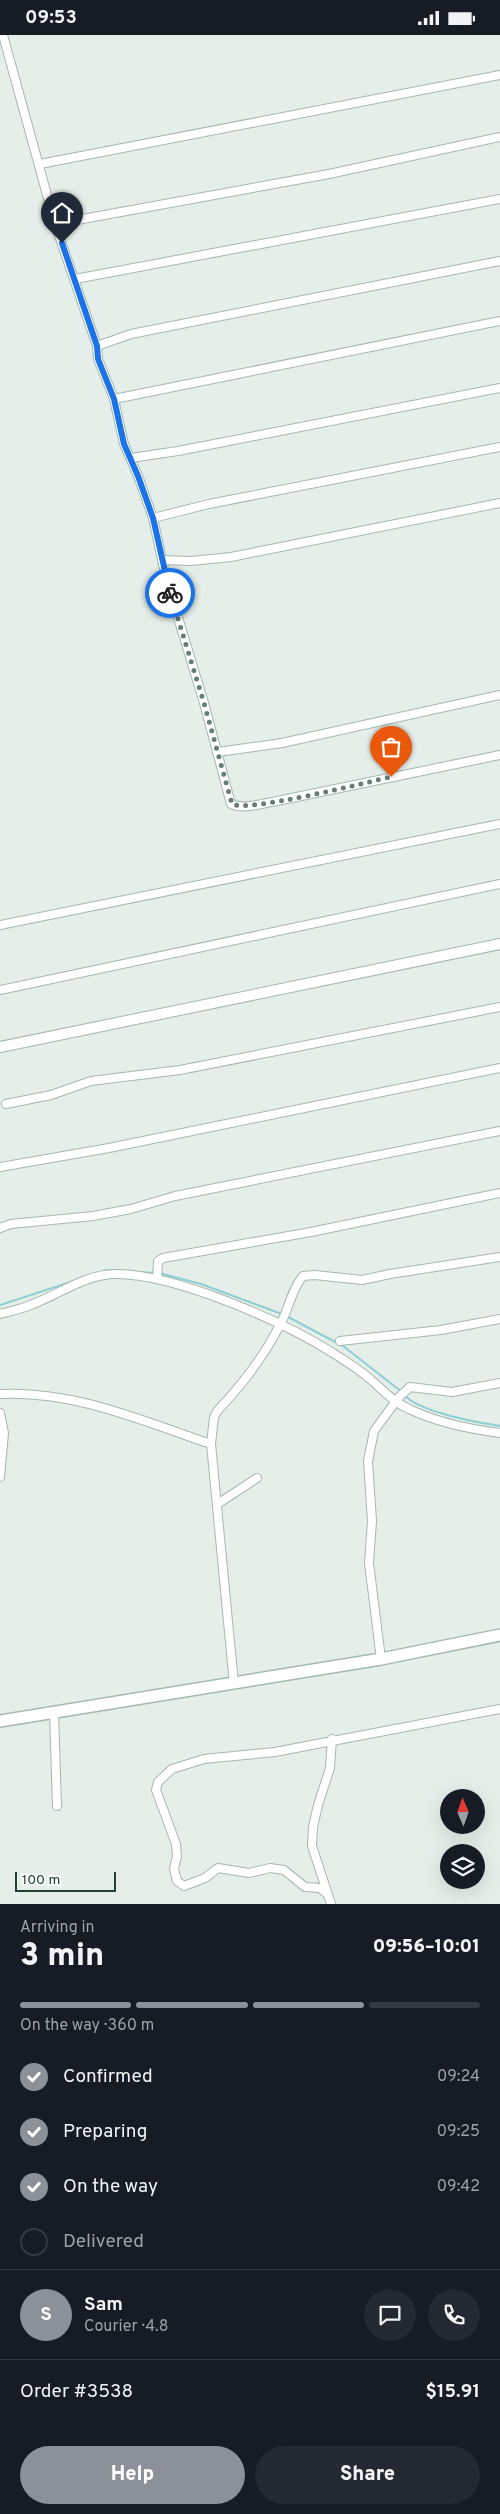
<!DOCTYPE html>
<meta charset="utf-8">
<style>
:root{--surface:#171b24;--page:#242831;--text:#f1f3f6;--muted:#9ea1a6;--line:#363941;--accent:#8c9099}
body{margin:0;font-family:Overpass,sans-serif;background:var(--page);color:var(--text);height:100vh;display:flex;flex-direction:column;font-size:19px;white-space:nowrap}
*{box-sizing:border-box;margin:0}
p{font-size:16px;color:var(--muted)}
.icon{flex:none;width:28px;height:28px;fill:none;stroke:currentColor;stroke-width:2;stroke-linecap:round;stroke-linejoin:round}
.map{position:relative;height:1869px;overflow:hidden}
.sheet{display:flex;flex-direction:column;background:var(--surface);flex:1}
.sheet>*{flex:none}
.needle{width:32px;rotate:358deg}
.buttons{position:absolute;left:440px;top:1754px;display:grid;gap:10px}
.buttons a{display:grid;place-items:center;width:45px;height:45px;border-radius:50%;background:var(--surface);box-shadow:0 5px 20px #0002;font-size:25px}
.scale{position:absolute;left:15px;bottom:12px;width:101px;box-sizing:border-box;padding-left:5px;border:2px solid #244136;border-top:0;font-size:14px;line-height:18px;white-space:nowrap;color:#244136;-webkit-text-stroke:4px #f6fbf8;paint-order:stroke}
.pin{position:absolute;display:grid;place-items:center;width:42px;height:42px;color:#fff;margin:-51px -21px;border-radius:50% 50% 50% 0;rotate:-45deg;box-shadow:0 0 5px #0007}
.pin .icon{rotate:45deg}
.courier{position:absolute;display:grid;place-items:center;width:50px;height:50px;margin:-25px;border:4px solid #1a73e8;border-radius:50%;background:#fff;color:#222;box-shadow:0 1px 6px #0007}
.overview em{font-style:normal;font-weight:800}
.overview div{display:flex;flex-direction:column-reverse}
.overview{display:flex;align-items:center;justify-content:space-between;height:85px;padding:0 20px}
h1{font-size:32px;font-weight:800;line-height:38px}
.bar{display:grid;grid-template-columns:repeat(4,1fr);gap:8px 5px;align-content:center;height:60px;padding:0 20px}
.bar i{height:6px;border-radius:4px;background:var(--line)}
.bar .active{background:var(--accent)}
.bar p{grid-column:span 4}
.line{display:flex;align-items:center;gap:12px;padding:0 20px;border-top:1px solid var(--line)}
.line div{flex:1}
.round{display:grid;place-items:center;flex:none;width:52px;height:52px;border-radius:26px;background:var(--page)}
ol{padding:0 20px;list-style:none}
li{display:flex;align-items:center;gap:15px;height:55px}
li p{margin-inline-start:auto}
li .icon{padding:5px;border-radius:50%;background:var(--accent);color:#fff;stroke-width:4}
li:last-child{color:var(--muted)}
li i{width:28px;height:28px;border:2px solid var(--line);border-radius:50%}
.action{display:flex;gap:10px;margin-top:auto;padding:10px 20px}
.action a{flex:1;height:58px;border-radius:30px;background:var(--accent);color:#fff;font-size:20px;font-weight:800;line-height:58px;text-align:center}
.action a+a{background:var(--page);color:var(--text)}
.status{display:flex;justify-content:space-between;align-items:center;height:35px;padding:0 25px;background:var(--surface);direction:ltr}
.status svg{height:14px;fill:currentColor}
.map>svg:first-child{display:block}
</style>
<div class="status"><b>09:53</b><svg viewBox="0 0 49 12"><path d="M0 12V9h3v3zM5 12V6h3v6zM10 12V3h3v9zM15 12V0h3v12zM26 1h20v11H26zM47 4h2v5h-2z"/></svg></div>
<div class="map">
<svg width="500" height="1869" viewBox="0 0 500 1869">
<rect width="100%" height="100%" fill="#e5eee9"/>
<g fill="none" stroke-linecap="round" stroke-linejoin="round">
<!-- stream -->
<g stroke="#8ecfd3" stroke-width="2">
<path d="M159 1238 201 1249 282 1279"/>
<path d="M0 1270 107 1235 154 1238"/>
<path d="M288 1282 343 1311 402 1357"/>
<path d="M405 1361C423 1378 475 1387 500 1391"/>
</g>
<defs>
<g id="minor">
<path d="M3 0 55 189 97 311 98 324 114 364 124 409 138 441 153 483 166 543 204 668 231 769C242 775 265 768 277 766L500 720"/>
<path d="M40 129 500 40"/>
<path d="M55 189 329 139 500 102"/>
<path d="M75 244 500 164"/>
<path d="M97 311 131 299 500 226"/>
<path d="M114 364 500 286"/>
<path d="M131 423 178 416 500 353"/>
<path d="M153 483 209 469 500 412"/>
<path d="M162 525 191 526 231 522 500 468"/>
<path d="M218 717 282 708 500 660"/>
<path d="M0 890 500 789"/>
<path d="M0 955 500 849"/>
<path d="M6 1069 51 1060 91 1046 180 1035 500 972"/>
<path d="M0 1132 109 1113 500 1033"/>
<path d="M0 1193 11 1189 93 1181 131 1174 175 1161 500 1096"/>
<path d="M157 1244 158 1226 163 1223 311 1197 500 1158"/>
<path d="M0 1279C11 1276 22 1274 33 1269 59 1259 85 1240 114 1239 174 1238 282 1286 333 1318 345 1326 359 1334 370 1344 383 1355 393 1367 409 1374 438 1388 469 1394 500 1398"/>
<path d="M340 1306 441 1295 500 1284"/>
<path d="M0 1359C73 1355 143 1386 211 1409"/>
<path d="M0 1378 4 1398 0 1442"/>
<path d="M219 1468 257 1443"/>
<path d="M381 1624 369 1528 372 1486 368 1426 374 1396 399 1362 410 1352 452 1357 500 1348"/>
<path d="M234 1649 211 1409 214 1382 218 1375C242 1350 264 1321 280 1290 289 1274 291 1255 303 1241L315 1240 362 1245 390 1239 500 1222"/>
<path d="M54 1677 57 1771"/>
<path d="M327 1859 320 1853 305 1852 284 1835 270 1833 249 1838 218 1833 205 1843 184 1851 177 1846 174 1834 177 1821 176 1809 156 1755 158 1747 172 1734 204 1724 275 1717 500 1674"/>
<path d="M331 1869 312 1811 313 1792 318 1770 330 1733 332 1704"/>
</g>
<path id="tertiary" d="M0 1012 500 909"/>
<path id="secondary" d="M0 1686 381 1624 500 1600"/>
</defs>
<!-- minor casing -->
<use href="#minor" stroke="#a7b7b0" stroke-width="10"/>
<!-- tertiary casing -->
<use href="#tertiary" stroke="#a7b7b0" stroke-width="12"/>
<!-- secondary casing -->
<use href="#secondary" stroke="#a4bab0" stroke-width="14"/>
<!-- minor -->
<use href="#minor" stroke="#fff" stroke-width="8"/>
<!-- tertiary -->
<use href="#tertiary" stroke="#fff" stroke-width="10"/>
<!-- secondary -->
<use href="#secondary" stroke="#fff" stroke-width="11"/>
</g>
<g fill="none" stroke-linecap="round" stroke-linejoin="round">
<!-- done -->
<path stroke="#687e75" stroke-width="5" stroke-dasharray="0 9" d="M170 558 204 668 232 769C246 778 367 747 391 742"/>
<!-- route -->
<path stroke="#1a73e8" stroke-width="6" d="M62 208 97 311 98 324 114 364 124 409 138 441 153 483 170 558"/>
</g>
</svg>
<div class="buttons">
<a><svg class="needle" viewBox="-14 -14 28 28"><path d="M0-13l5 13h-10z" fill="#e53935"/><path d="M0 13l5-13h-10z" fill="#9ea1a6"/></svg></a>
<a><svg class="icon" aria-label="layers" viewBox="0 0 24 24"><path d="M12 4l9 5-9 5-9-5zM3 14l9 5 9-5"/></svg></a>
</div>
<div class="scale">100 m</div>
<div class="pin" style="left:391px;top:742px;background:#ea580c"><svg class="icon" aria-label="bag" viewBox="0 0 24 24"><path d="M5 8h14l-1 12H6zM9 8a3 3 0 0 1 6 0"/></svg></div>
<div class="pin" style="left:62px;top:208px;background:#1f2937"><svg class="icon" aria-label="home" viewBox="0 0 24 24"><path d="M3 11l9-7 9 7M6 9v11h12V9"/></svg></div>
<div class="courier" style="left:170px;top:558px"><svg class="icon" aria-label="bike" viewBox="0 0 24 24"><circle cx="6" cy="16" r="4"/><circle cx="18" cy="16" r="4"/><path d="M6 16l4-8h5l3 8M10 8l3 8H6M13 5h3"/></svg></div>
</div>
<section class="sheet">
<div class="overview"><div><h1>3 min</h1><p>Arriving in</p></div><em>09:56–10:01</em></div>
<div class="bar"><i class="active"></i><i class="active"></i><i class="active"></i><i></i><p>On the way · 360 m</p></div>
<ol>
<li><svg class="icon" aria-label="check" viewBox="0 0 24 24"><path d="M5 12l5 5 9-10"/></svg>Confirmed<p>09:24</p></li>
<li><svg class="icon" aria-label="check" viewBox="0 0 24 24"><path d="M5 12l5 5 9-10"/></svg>Preparing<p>09:25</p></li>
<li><svg class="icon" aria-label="check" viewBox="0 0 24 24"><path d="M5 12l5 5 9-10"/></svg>On the way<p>09:42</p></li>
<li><i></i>Delivered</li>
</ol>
<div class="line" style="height:90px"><b class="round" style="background:var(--accent);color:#fff">S</b><div><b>Sam</b><p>Courier · 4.8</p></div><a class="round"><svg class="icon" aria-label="chat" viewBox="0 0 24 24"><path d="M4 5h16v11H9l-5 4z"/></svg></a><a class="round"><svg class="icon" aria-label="phone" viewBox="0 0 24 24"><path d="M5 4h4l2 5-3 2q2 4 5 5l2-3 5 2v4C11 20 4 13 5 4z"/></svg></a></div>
<div class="line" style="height:65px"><div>Order #3538</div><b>$15.91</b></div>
<div class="action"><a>Help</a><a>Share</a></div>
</section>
